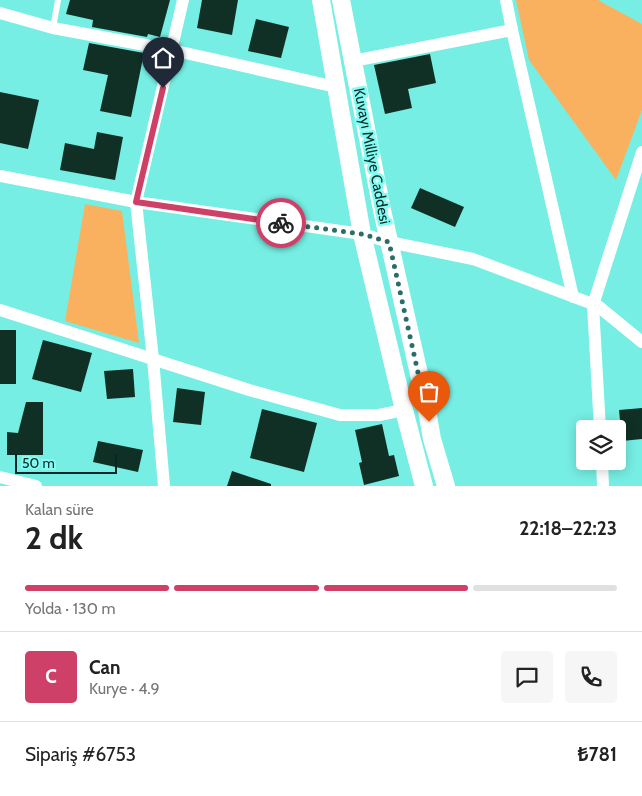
<!DOCTYPE html>
<html lang="tr">
<meta charset="utf-8">
<style>
:root{--surface:#fff;--page:#f6f6f6;--text:#222;--muted:#767676;--line:#e0e0e0;--accent:#ce4068}
body{margin:0;font-family:Cabin,sans-serif;background:var(--page);color:var(--text);height:100vh;display:flex;flex-direction:column;font-size:19px;white-space:nowrap}
*{box-sizing:border-box;margin:0}
p{font-size:16px;color:var(--muted)}
.icon{flex:none;width:28px;height:28px;fill:none;stroke:currentColor;stroke-width:2;stroke-linecap:round;stroke-linejoin:round}
.map{position:relative;height:486px;overflow:hidden}
.sheet{display:flex;flex-direction:column;background:var(--surface);flex:1}
.sheet>*{flex:none}
.controls{position:absolute;left:576px;top:420px;display:grid;gap:10px}
.controls a{display:grid;place-items:center;width:50px;height:50px;border-radius:5px;background:var(--surface);box-shadow:0 2px 12px #0003;font-size:25px}
.scale{position:absolute;left:15px;bottom:12px;width:102px;box-sizing:border-box;padding-left:5px;border:2px solid #002927;border-top:0;font-size:14px;line-height:18px;white-space:nowrap;color:#002927;-webkit-text-stroke:4px #84fcf1;paint-order:stroke}
.pin{position:absolute;display:grid;place-items:center;width:42px;height:42px;color:#fff;margin:-51px -21px;border-radius:50% 50% 50% 0;rotate:-45deg;box-shadow:0 0 5px #0007}
.pin .icon{rotate:45deg}
.courier{position:absolute;display:grid;place-items:center;width:50px;height:50px;margin:-25px;border:4px solid #ce4068;border-radius:50%;background:#fff;color:#222;box-shadow:0 1px 6px #0007}
.headline em{font-style:normal;font-weight:700}
.headline div{display:flex;flex-direction:column-reverse}
.headline{display:flex;align-items:center;justify-content:space-between;height:85px;padding:0 25px}
h1{font-size:32px;font-weight:700;line-height:38px}
.bar{display:grid;grid-template-columns:repeat(4,1fr);gap:8px 5px;align-content:center;height:60px;padding:0 25px}
.bar i{height:6px;border-radius:4px;background:var(--line)}
.bar .active{background:var(--accent)}
.bar p{grid-column:span 4}
.line{display:flex;align-items:center;gap:12px;padding:0 25px;border-top:1px solid var(--line)}
.line div{flex:1}
.round{display:grid;place-items:center;flex:none;width:52px;height:52px;border-radius:5px;background:var(--page)}
.map>svg:first-child{display:block}
</style>
<div class="map">
<svg width="642" height="486" viewBox="0 0 642 486">
<rect width="100%" height="100%" fill="#76eee3"/>
<!-- green -->
<g fill="#fab15f">
<path d="M516 0H598L642 24V110L616 180 529 60Z"/>
<path d="M85 204 122 211 139 343 65 321Z"/>
</g>
<!-- building -->
<g fill="#103025">
<path d="M70 0H170L160 37 148 34 147 37 92 27 93 20 66 14Z"/>
<path d="M202 0H238L232 35 197 28Z"/>
<path d="M256 19 289 27 281 58 248 51Z"/>
<path d="M89 43 144 53 131 117 100 111 108 75 83 70Z"/>
<path d="M430 54 436 83 408 89 412 108 385 114 374 65Z"/>
<path d="M0 92 39 100 28 149 0 143Z"/>
<path d="M97 132 123 137 115 180 60 170 65 143 94 149Z"/>
<path d="M420 188 464 207 455 227 411 208Z"/>
<rect x="0" y="330" width="16" height="54"/>
<path d="M43 340 92 353 81 392 32 379Z"/>
<path d="M133 369 135 397 107 399 104 371Z"/>
<path d="M177 388 205 392 201 425 173 422Z"/>
<path d="M26 402H43V455H7V432L18 433Z"/>
<path d="M642 408V439L622 441 619 410Z"/>
<path d="M262 409 317 423 304 472 250 458Z"/>
<path d="M382 424 389 456 394 455 399 476 364 485 359 463 362 462 355 430Z"/>
<path d="M98 441 143 450 138 472 93 462Z"/>
<path d="M232 471 271 484V486H227Z"/>
</g>
<g fill="none" stroke-linecap="round" stroke-linejoin="round">
<!-- service -->
<path stroke="#fff" stroke-width="6" d="M53 28 58 0"/>
<!-- minor -->
<g stroke="#fff" stroke-width="12">
<path d="M506 0 512 30 573 297"/>
<path d="M0 13 53 28 172 50 336 87"/>
<path d="M353 61 512 30"/>
<path d="M0 176 136 202 362 234 389 242 473 259 598 306 642 342"/>
<path d="M0 310 249 390 340 415H379L404 410"/>
<path d="M600 429 593 305 642 152"/>
<path d="M602 461 603 486"/>
<path d="M0 477 36 486"/>
<path d="M164 486 153 359 136 202 183 0"/>
</g>
<!-- secondary -->
<g stroke="#fff" stroke-width="18">
<path d="M321 0 362 234 404 410 424 486"/>
<path d="M341 0 382 210 426 405 432 439 446 486"/>
</g>
</g>
<g fill="none" stroke-linecap="round" stroke-linejoin="round">
<!-- done -->
<path stroke="#296e69" stroke-width="5" stroke-dasharray="0 9" d="M281 223 362 234 389 242 429 422"/>
<!-- route -->
<path stroke="#ce4068" stroke-width="6" d="M163 88 136 202 281 223"/>
</g>
<g text-anchor="middle" stroke-width="5" stroke-linejoin="round" paint-order="stroke">
<!-- street labels -->
<g font-size="15" fill="#002927" stroke="#84fcf1">
<text transform="translate(372 156) rotate(79)" y="5">Kuvayı Milliye Caddesi</text>
</g>
</g>
</svg>
<div class="controls">
<a><svg class="icon" aria-label="layers" viewBox="0 0 24 24"><path d="M12 4l9 5-9 5-9-5zM3 14l9 5 9-5"/></svg></a>
</div>
<div class="scale">50 m</div>
<div class="pin" style="left:429px;top:422px;background:#ea580c"><svg class="icon" aria-label="bag" viewBox="0 0 24 24"><path d="M5 8h14l-1 12H6zM9 8a3 3 0 0 1 6 0"/></svg></div>
<div class="pin" style="left:163px;top:88px;background:#1f2937"><svg class="icon" aria-label="home" viewBox="0 0 24 24"><path d="M3 11l9-7 9 7M6 9v11h12V9"/></svg></div>
<div class="courier" style="left:281px;top:223px"><svg class="icon" aria-label="bike" viewBox="0 0 24 24"><circle cx="6" cy="16" r="4"/><circle cx="18" cy="16" r="4"/><path d="M6 16l4-8h5l3 8M10 8l3 8H6M13 5h3"/></svg></div>
</div>
<section class="sheet">
<div class="headline"><div><h1>2 dk</h1><p>Kalan süre</p></div><em>22:18–22:23</em></div>
<div class="bar"><i class="active"></i><i class="active"></i><i class="active"></i><i></i><p>Yolda · 130 m</p></div>
<div class="line" style="height:90px"><b class="round" style="background:var(--accent);color:#fff">C</b><div><b>Can</b><p>Kurye · 4.9</p></div><a class="round"><svg class="icon" aria-label="chat" viewBox="0 0 24 24"><path d="M4 5h16v11H9l-5 4z"/></svg></a><a class="round"><svg class="icon" aria-label="phone" viewBox="0 0 24 24"><path d="M5 4h4l2 5-3 2q2 4 5 5l2-3 5 2v4C11 20 4 13 5 4z"/></svg></a></div>
<div class="line" style="height:65px"><div>Sipariş #6753</div><b>₺781</b></div>
</section>
